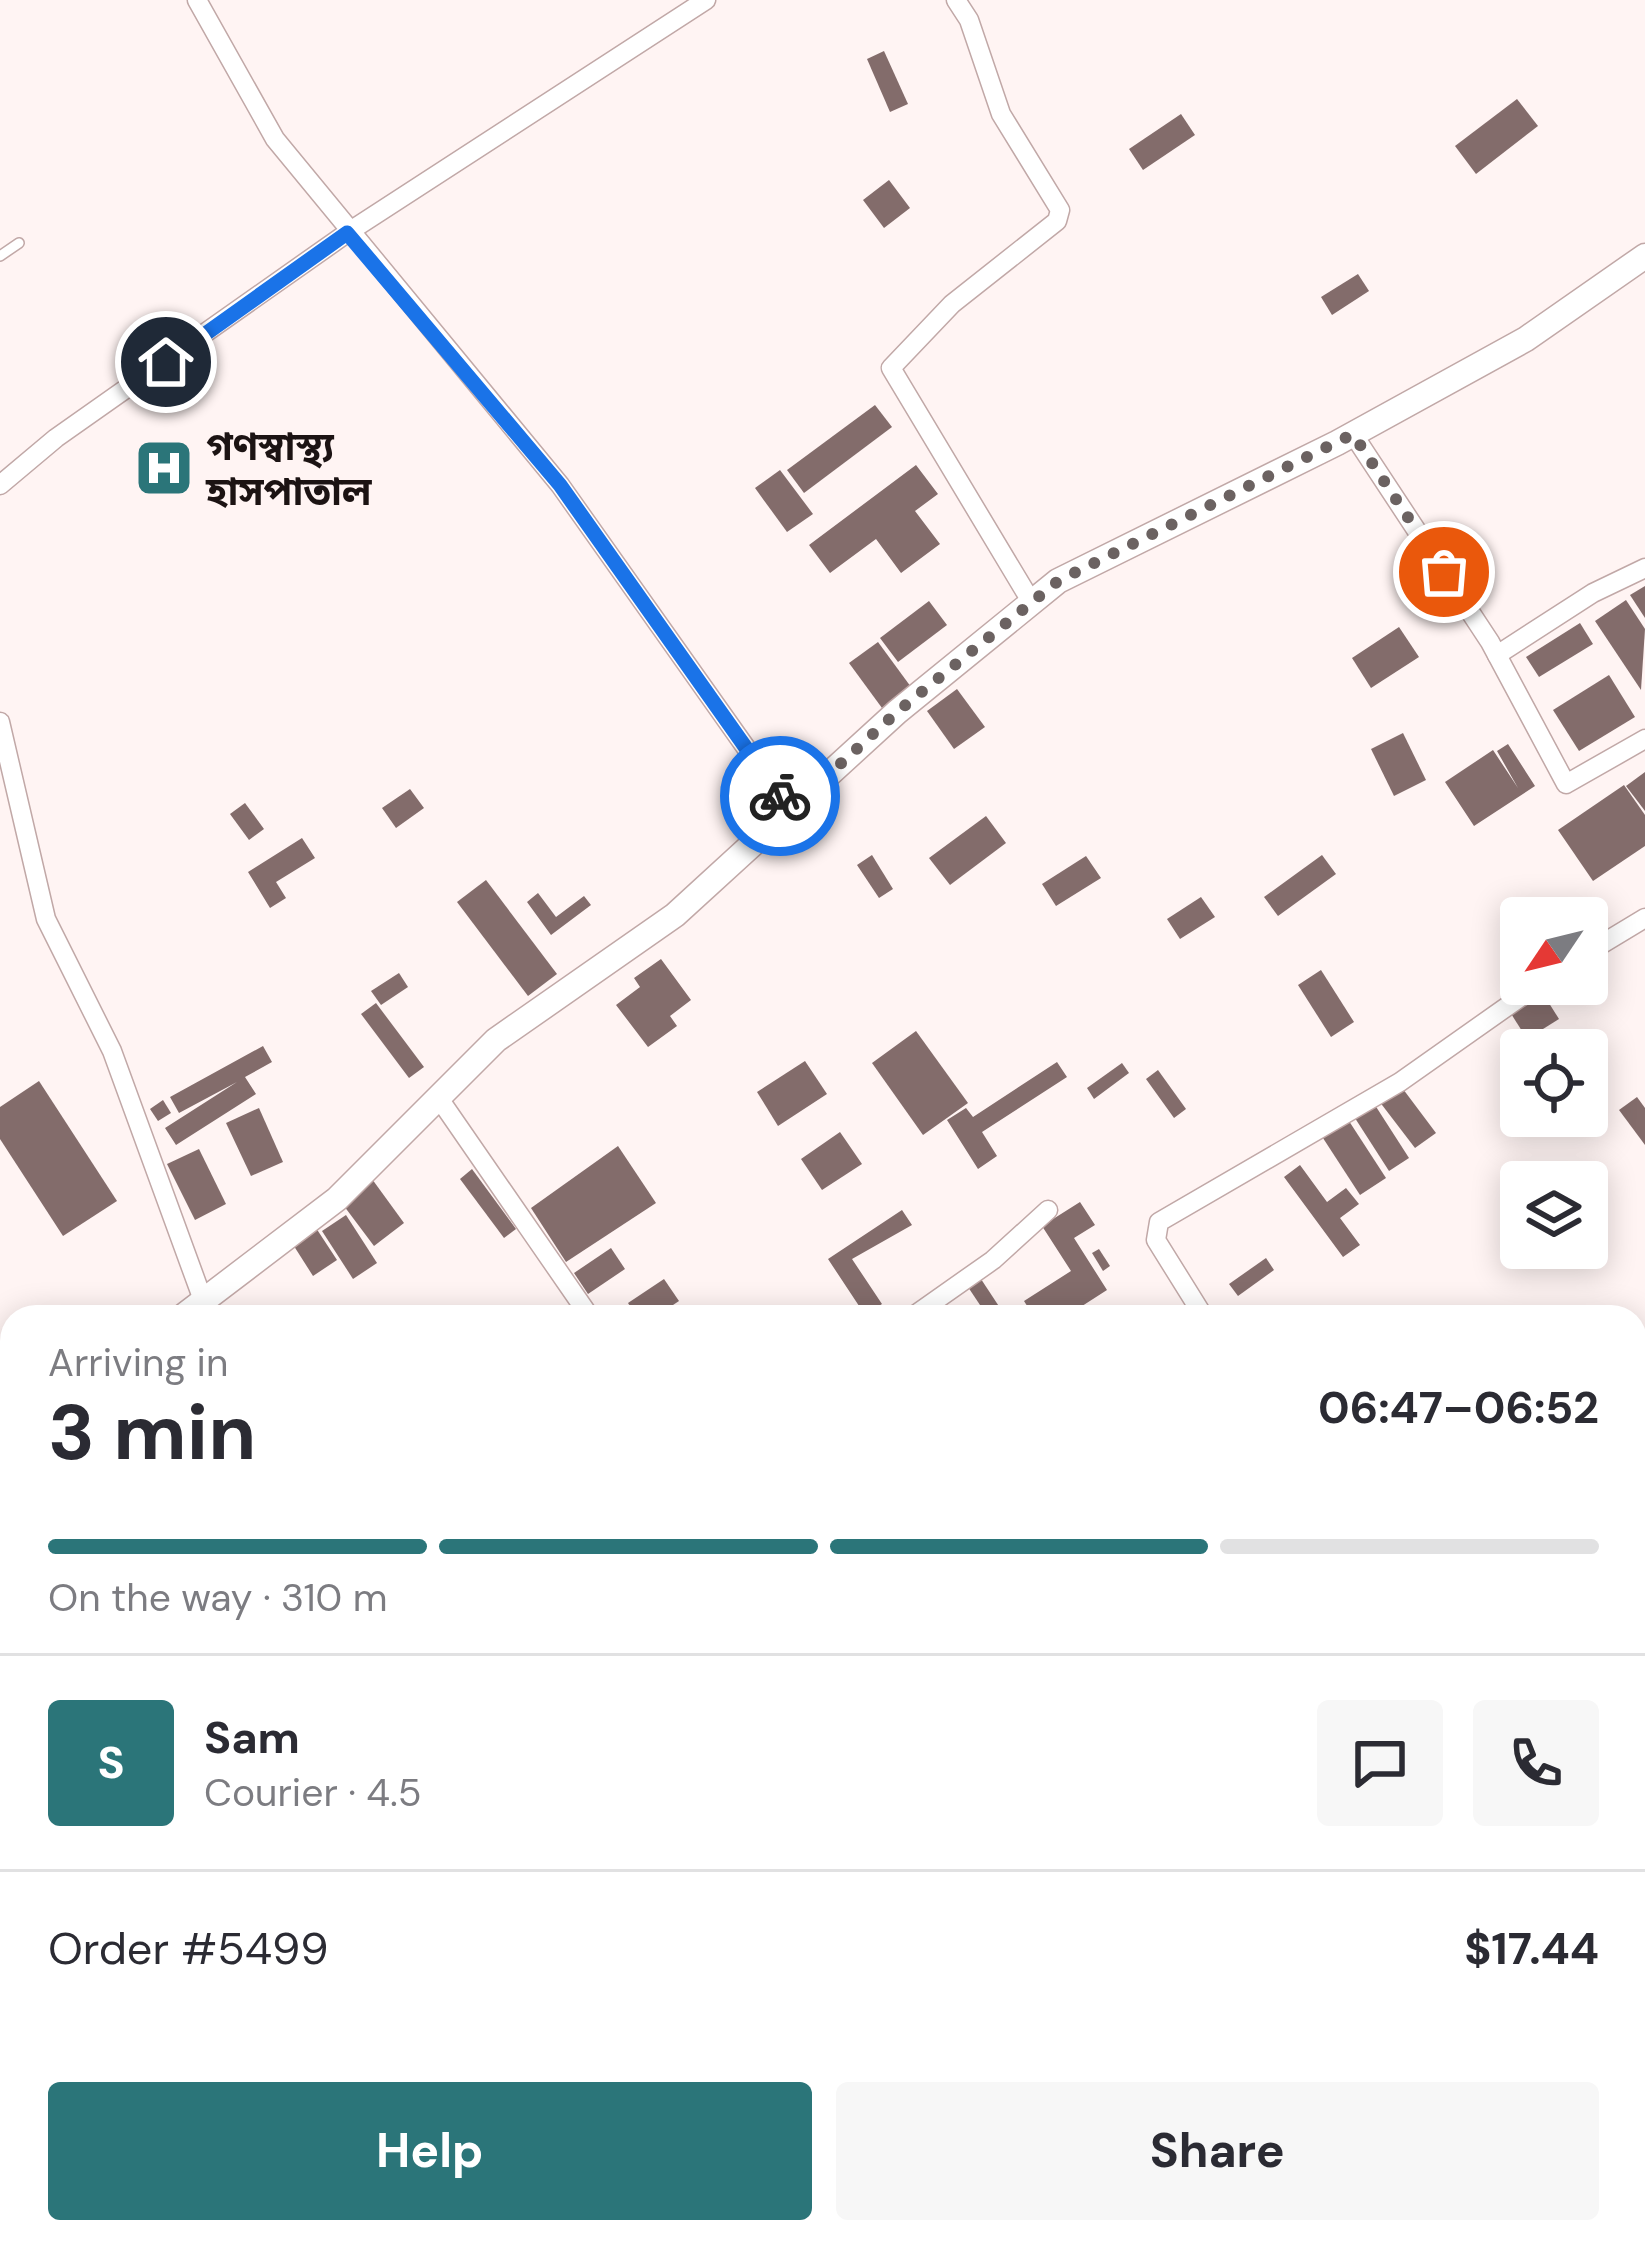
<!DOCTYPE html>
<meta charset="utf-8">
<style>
:root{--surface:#fff;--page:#f7f7f7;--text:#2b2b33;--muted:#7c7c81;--line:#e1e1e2;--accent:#2b7579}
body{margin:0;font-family:"DM Sans","Noto Sans Bengali",sans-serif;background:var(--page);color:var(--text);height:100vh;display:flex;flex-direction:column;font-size:45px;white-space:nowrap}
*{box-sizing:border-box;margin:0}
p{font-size:39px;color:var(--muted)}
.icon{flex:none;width:66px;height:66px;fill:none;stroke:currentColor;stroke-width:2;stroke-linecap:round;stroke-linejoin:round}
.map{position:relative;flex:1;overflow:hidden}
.side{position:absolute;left:0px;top:1305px;width:1647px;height:939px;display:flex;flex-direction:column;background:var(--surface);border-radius:36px 36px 0 0;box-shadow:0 6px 30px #0003}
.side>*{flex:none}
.needle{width:78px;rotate:235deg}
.controls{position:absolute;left:1500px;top:897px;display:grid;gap:24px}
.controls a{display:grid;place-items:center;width:108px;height:108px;border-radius:12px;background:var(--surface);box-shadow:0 6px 30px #0003;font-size:60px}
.pin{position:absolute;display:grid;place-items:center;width:102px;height:102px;color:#fff;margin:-51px;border:6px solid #fff;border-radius:50%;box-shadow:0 3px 12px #0007}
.courier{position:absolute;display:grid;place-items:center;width:120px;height:120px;margin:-60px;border:9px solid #1a73e8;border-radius:50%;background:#fff;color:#222;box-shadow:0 3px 15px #0007}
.head em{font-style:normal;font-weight:700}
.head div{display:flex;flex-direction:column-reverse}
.head{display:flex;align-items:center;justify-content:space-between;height:204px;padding:0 48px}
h1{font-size:78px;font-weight:700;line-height:90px}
.bar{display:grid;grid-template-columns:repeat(4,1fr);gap:18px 12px;align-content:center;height:144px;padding:0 48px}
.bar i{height:15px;border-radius:9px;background:var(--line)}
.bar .on{background:var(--accent)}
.bar p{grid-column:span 4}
.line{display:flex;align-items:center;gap:30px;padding:0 48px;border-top:3px solid var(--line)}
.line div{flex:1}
.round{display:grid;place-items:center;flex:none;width:126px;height:126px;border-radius:12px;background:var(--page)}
.primary-button{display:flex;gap:24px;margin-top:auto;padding:24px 48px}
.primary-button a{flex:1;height:138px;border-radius:12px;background:var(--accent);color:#fff;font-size:48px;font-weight:700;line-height:138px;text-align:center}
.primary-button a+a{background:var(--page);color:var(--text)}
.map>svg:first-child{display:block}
</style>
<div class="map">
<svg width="1645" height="2242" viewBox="0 0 1645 2242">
<rect width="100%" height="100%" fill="#fff4f3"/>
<!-- building -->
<g fill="#836c6b">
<path d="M884 51 908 104 890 112 867 59Z"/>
<path d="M1517 99 1538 126 1476 174 1455 146Z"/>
<path d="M1181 114 1195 135 1143 170 1129 149Z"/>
<path d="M889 180 910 208 884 228 863 200Z"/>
<path d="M1358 274 1369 291 1332 315 1321 297Z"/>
<path d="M875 405 892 427 804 493 787 470Z"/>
<path d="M916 465 938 494 915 511 940 544 901 573 876 539 830 573 809 545Z"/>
<path d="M780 470 813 514 787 532 755 488Z"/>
<path d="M1645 586V618L1630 595Z"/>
<path d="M1626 600 1645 629 1641 690 1595 621Z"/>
<path d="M929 601 947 625 898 662 880 638Z"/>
<path d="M1580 623 1593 644 1539 677 1526 657Z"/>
<path d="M1399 627 1419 657 1371 688 1352 658Z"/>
<path d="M878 642 911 687 882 708 849 663Z"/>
<path d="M1609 675 1635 717 1579 751 1553 710Z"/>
<path d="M957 689 985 727 954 749 927 711Z"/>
<path d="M1403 733 1426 780 1394 796 1371 749Z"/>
<path d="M1508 744 1535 786 1474 826 1445 782 1493 750 1518 788 1497 751Z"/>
<path d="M1645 772V811L1626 786Z"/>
<path d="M1624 785 1645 815V846L1593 881 1558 830Z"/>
<path d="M410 789 424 808 396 828 382 808Z"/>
<path d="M245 803 264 829 249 840 230 814Z"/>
<path d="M986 816 1006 843 950 885 929 858Z"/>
<path d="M302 838 315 858 276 882 286 898 270 908 248 872Z"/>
<path d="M872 855 893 889 879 898 857 865Z"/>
<path d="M1322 855 1336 874 1278 916 1264 897Z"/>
<path d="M1086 856 1101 878 1056 906 1042 884Z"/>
<path d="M486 880 557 974 528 996 457 902Z"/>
<path d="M538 893 556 917 584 896 591 905 551 935 527 902Z"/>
<path d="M1201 897 1215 917 1180 939 1167 919Z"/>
<path d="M661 959 691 1000 670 1016 677 1026 648 1047 616 1005 640 987 634 978Z"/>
<path d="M1321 970 1354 1022 1331 1037 1298 985Z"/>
<path d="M399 973 408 987 381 1005 371 991Z"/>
<path d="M1542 992 1559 1019 1527 1039 1510 1012Z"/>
<path d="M376 1003 424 1067 409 1078 361 1014Z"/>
<path d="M916 1031 968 1103 923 1135 872 1063Z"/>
<path d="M263 1046 272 1062 245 1077 256 1094 176 1145 165 1128 237 1082 179 1113 170 1097Z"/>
<path d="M805 1061 827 1094 778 1126 757 1092Z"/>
<path d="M1057 1062 1067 1077 982 1132 997 1156 978 1169 947 1120 966 1108 973 1117Z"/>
<path d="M1122 1063 1129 1073 1094 1099 1087 1088Z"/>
<path d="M1158 1070 1186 1109 1174 1118 1146 1079Z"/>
<path d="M39 1081 117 1201 63 1236 0 1139V1107Z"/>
<path d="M1400 1085 1436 1133 1415 1148 1379 1101Z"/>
<path d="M1637 1097 1645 1108V1145L1619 1110Z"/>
<path d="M163 1100 171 1113 158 1121 150 1109Z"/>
<path d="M1373 1102 1409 1158 1389 1171 1353 1115Z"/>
<path d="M259 1108 283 1162 251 1176 226 1123Z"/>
<path d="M1347 1118 1386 1178 1360 1195 1321 1135Z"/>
<path d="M840 1132 862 1164 822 1190 801 1159Z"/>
<path d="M618 1146 656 1203 566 1262 531 1208Z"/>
<path d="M199 1149 226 1204 195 1220 167 1164Z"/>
<path d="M1300 1165 1327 1202 1346 1188 1359 1204 1340 1218 1360 1245 1343 1257 1284 1177Z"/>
<path d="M472 1169 516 1229 504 1238 460 1179Z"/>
<path d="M372 1179 404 1223 374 1246 341 1202Z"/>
<path d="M1080 1202 1095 1225 1074 1238 1107 1290 1065 1317H1034L1024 1301 1071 1271 1042 1226Z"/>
<path d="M902 1210 912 1225 852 1259 882 1304 865 1315 828 1259Z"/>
<path d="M346 1215 377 1263 353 1279 322 1231Z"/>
<path d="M316 1228 337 1260 313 1276 292 1243Z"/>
<path d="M611 1248 625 1269 588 1294 574 1273Z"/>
<path d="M1099 1249 1110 1266 1103 1271 1092 1253Z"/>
<path d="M1266 1258 1274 1270 1238 1296 1229 1284Z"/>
<path d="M979 1276 1006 1317H988L966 1284Z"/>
<path d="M664 1279 679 1301 655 1317H637L628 1303Z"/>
<path d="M1639 1335 1645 1345V1375L1637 1380Z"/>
<path d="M12 1439V1466L0 1474V1447Z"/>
<path d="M9 1504 12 1547 0 1555V1511Z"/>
<path d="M1645 1870V1905L1635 1913V1878Z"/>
<path d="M768 2232H779L786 2242H753Z"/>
<path d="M1320 2232H1378L1385 2242H1328Z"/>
<path d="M1427 2232 1438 2242H1413Z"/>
</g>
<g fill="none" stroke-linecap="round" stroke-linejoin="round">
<defs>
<path id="service" d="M0 256 19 243"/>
<g id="minor">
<path d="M197 0 275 139 560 485 790 810"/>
<path d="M956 0 969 20 1001 114 1060 210 1057 221 952 304 891 368 1032 603"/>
<path d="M1353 434 1490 642 1566 784 1645 739"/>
<path d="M0 485 56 438 347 233 706 0"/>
<path d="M1497 655 1593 593 1645 568"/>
<path d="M0 722 46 919 112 1051 204 1303"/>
<path d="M1587 953 1645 918"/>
<path d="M438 1097 590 1317"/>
<path d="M912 1317 993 1260 1048 1210"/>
<path d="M1204 1317 1156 1240 1159 1222 1400 1082 1539 984"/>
<path d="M1635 1588 1645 1605"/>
<path d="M0 1691 12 1686"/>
<path d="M1635 1739 1645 1731"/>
<path d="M0 1993 12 2009"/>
<path d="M0 2076 12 2068"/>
<path d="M1092 2242 1098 2232"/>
</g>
<g id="tertiary">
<path d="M182 1317 337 1199 496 1040 675 915 897 712 1058 581 1337 443 1526 339 1645 256"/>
<path d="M0 1434 12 1427"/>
</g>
</defs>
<!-- service casing -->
<use href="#service" stroke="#c1a8a7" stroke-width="12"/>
<!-- minor casing -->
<use href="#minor" stroke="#c1a8a7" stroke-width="21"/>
<!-- tertiary casing -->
<use href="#tertiary" stroke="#c1a8a7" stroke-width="27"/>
<!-- service -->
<use href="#service" stroke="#fff" stroke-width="9"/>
<!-- minor -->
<use href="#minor" stroke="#fff" stroke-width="18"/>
<!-- tertiary -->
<use href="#tertiary" stroke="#fff" stroke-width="24"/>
</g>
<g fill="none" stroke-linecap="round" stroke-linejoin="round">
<!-- done -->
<path stroke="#6b6261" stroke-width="12" stroke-dasharray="0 21.6" d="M780 796 790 810 897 712 1058 581 1353 434 1444 572"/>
<!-- route -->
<path stroke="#1a73e8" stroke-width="15" d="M166 362 347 233 560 485 780 796"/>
</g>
<!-- icons -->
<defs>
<symbol id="hospital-square" viewBox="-11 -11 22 22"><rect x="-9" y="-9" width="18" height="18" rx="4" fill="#2b7579" stroke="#fff4f3"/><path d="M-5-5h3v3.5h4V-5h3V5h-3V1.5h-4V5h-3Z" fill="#fff"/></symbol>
</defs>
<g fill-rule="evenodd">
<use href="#hospital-square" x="131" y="435" width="66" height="66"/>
</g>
<g text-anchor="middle" stroke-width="9" stroke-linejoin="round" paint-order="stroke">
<!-- poi labels -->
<g font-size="39" font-weight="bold" fill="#1c1313" stroke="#fff4f3" text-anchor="start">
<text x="206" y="460">গণস্বাস্থ্য<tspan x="206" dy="45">হাসপাতাল</tspan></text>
</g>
</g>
</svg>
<div class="controls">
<a><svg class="needle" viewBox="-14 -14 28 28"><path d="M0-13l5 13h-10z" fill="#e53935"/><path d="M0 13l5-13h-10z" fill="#7c7c81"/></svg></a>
<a><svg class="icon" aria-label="locate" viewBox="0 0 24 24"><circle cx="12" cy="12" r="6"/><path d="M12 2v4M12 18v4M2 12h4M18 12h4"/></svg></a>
<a><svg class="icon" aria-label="layers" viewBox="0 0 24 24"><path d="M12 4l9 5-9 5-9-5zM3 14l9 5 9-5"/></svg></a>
</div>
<div class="pin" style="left:1444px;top:572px;background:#ea580c"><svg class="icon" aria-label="bag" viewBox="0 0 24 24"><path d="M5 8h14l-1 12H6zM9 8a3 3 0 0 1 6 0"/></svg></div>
<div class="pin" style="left:166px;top:362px;background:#1f2937"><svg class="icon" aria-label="home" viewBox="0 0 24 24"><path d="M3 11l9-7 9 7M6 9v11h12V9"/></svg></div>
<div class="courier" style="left:780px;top:796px"><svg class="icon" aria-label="bike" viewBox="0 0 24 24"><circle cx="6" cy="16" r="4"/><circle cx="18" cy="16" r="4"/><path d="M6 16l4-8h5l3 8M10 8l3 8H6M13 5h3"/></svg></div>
<section class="side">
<div class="head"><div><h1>3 min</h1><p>Arriving in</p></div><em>06:47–06:52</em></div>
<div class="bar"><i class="on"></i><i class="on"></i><i class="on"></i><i></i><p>On the way · 310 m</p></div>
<div class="line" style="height:216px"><b class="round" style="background:var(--accent);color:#fff">S</b><div><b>Sam</b><p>Courier · 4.5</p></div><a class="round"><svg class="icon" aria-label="chat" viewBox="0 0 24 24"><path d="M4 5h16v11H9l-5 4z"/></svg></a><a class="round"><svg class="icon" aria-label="phone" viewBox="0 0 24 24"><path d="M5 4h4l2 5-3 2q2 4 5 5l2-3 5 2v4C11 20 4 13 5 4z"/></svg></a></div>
<div class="line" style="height:156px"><div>Order #5499</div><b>$17.44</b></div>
<div class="primary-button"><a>Help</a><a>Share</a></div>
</section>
</div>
